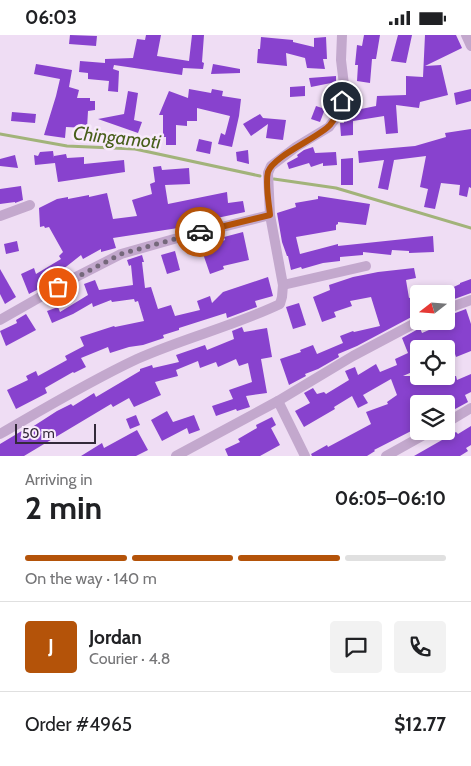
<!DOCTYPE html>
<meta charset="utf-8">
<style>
:root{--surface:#fff;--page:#f2f2f2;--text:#202124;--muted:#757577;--line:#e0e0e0;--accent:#b45309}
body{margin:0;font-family:Cabin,sans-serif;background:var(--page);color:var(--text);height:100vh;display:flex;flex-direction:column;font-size:19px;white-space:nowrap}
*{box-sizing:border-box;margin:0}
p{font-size:16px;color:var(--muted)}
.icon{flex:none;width:28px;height:28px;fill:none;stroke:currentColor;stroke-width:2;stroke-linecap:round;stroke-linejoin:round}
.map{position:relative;height:421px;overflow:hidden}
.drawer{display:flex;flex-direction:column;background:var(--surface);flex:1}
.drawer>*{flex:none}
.needle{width:32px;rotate:253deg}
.fabs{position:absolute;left:410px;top:250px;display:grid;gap:10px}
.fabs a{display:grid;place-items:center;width:45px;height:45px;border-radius:5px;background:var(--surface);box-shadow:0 2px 8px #0003;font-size:25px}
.scale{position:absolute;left:15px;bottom:12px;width:81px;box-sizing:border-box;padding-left:5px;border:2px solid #33293a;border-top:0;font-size:14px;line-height:18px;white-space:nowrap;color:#33293a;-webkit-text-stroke:4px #f8eafb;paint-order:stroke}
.pin{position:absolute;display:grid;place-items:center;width:42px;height:42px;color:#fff;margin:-21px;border:2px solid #fff;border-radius:50%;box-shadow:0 1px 5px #0007}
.courier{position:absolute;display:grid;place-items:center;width:50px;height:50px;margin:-25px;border:4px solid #b45309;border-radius:50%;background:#fff;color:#222;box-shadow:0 1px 6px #0007}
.overview em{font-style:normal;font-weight:700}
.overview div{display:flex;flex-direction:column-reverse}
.overview{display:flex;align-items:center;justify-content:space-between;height:85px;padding:0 25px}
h1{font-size:32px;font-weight:700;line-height:38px}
.bar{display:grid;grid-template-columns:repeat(4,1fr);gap:8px 5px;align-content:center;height:60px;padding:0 25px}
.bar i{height:6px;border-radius:4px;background:var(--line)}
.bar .selected{background:var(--accent)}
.bar p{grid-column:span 4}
.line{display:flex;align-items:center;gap:12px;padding:0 25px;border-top:1px solid var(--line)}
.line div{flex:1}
.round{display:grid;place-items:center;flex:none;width:52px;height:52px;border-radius:5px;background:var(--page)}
.status{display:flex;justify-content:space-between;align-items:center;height:35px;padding:0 25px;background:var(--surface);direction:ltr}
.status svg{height:14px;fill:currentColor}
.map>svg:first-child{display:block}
</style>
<div class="status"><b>06:03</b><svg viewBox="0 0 49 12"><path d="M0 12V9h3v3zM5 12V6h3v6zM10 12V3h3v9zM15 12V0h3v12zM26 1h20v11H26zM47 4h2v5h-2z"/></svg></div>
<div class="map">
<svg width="471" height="421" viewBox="0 0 471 421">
<rect width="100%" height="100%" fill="#efddf4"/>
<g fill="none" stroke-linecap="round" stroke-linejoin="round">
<!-- stream -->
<g stroke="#a2b37a" stroke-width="3">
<path d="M0 99 67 111 135 114 260 141"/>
<path d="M274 144 336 153 471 193"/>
</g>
</g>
<!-- building -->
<g fill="#8842ce">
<path d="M70 0 97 1 96 11 69 9Z"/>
<path d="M146 0H161L157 21 189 26 192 0H204L202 27 204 28 203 34 183 33 182 40 114 30 113 34 119 36 118 57 108 56 109 46 88 44V38L79 37 80 26 105 28V24L133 23 137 4 145 5Z"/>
<path d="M364 0H380L376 24H372L370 48 357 46 358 30H355L357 10 362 11Z"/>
<path d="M398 0H412L406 28 391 26Z"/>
<path d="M425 0H456L462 13 425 31 441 30 448 60 420 67 419 73 396 70 398 98 386 99 384 81 353 86V100L341 101 340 88H344V82L349 62H355L356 75 376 71 377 61 406 60V41L423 42Z"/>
<path d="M261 2 293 5V7L314 12V3L326 2 327 24H323L325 34 307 33 305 23 286 18 287 31 257 28 258 14H260Z"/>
<path d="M36 29 72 35 69 52 79 55 77 63H90V66H95V75L88 76 87 93 66 92 65 103 44 100 56 61 60 44 34 39Z"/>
<path d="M213 29 240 34V38L211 39Z"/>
<path d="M336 41V47L311 52 309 43Z"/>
<path d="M305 51V61L290 62V52Z"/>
<path d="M189 54 211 58 212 54 223 56 222 61 241 64 239 81 232 112 218 109 221 98 225 100 230 81 197 73V86H187V91L176 90V110H166V102H163V80H159L169 56 188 63Z"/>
<path d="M471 54V66L456 70 454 58Z"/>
<path d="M128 56 138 58 134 85 142 87 138 98 98 84 124 79Z"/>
<path d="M316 71 325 74 320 87 311 84Z"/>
<path d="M12 77 36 79 35 88 11 86Z"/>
<path d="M260 79 263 83 286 85 283 105 266 103 268 89 251 101 243 89Z"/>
<path d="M471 94V153L469 152 467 162 459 160 460 150 441 148 435 174 424 172 428 154 420 152 426 121 394 125 388 155 378 153 384 125 359 128 358 116 415 111 446 102 445 98Z"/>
<path d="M199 104 212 107 210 119 196 116Z"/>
<path d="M313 112 315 118 336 117 337 130 323 131V128L311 132 309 128 289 134 287 128 298 122 297 120 304 115Z"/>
<path d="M248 115 249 129 237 126 236 117Z"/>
<path d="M53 116 54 123V121L66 119 67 123 84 122V129L124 125 125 137 58 147 55 128 35 130 34 120 38 121 40 117Z"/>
<path d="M15 120 18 133 0 131V124Z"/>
<path d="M353 123V150H341V124Z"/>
<path d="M161 131 162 135 189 133 190 149 165 150 168 169 227 157 228 168 243 166 245 177 217 183V179L189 181 191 191 113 203 116 213 101 217V214L83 224 81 220 62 235 65 240 29 259 21 239 34 233 36 239 61 224 59 221 63 217 49 192 45 193 44 191 40 192 39 173 57 164 68 162V164L89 160V162L107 158 113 184 137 181 132 165 152 159 150 149 155 147 153 132Z"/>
<path d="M21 151 23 165 15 168V167L0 169V154Z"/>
<path d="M318 161 370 169 366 190 338 187V189L336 190V195L296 202 300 219 338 209V211L433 201 434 217 409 218V216L392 215 391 220 363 217V220L340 222V226L323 228 302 234 301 232 291 235 288 221H287L282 207 277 178 296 172 295 168 318 164Z"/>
<path d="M243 197 249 225 223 231 224 234 210 239 201 213 225 205 224 202Z"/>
<path d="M17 206 19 216 6 219 4 209Z"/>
<path d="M175 216 180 235 167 239 161 220Z"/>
<path d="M142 220 144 227H142L145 253 151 252 158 274 171 270 175 281 200 275 197 266 210 261 212 268 223 257 268 242 273 261 255 266 257 272 227 283 226 278 179 293V295L163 300 164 303 143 310 129 312 110 318 108 312 81 323 86 332 74 338 73 337 45 353 47 358 16 374 7 355 28 345 26 341 36 336 38 341 67 325 65 321 84 311 80 302 114 291 115 292 144 286 138 266 135 267 134 264 112 267 111 265 93 272 92 268 73 279 52 288 47 276 58 272 60 277 88 260 84 249 95 245 99 255 133 250 131 230 129 231 127 225Z"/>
<path d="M414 233 416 243 406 245 409 263 419 260V278L357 311 338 319 339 322 318 334 305 339 306 341 289 350 280 324 301 317 300 315 313 310 317 319 343 308 340 301 353 296 354 297 380 291 371 262 350 266 352 271 334 277 336 282 322 287 313 262 330 255 329 250 353 242 378 237Z"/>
<path d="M0 234 16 262 5 269 0 259Z"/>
<path d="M471 244V258L449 266 445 256 460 249V248Z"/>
<path d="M299 268 306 290 293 294 286 272Z"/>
<path d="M466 274 471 289V316L456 322 455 319 446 322V314H419V334L403 341H456L457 345 471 339V357L465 360 468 367 446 379V369H419V392L374 415 375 416 367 421H312L311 419 327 410 328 412 371 389 366 377 388 369 387 367 397 360 391 344 363 360 368 368 358 373 352 361 334 372 335 374 304 392 295 376 310 368 304 358 313 353 317 359 324 357 326 359 349 345 345 336 355 332 358 340 376 329 380 337 397 330 395 324 408 318 402 303 420 293 422 298 452 285 450 280Z"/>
<path d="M26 279 36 295 6 311 0 296 17 288 16 285Z"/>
<path d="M242 292 244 297 267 293 272 322 261 324 267 358 246 361 250 372 237 376 236 374 216 381 212 371 233 364 229 355 252 347 248 328 239 331 236 324 218 332 216 327 200 333 198 326 176 335 178 341 155 347 161 360 134 372 129 363 113 372 111 369 24 421H0V409L25 394 26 396 57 376 71 369 73 371 94 358 96 362 140 336V334L152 330 153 333 179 327 176 320 205 310 207 315 234 304 232 296Z"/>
<path d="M167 376 173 387 194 380 200 395 189 399 187 393 162 406 151 385Z"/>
<path d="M136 380 140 390 130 394 126 384Z"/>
<path d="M272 382 276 390 271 393 280 410 260 421H228L225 414 240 407 238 404 257 393 256 390Z"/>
<path d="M471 391V410L466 413 468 416 460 421H414L456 397 458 399Z"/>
<path d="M137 395 148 415 136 421H81L102 408 104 413Z"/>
</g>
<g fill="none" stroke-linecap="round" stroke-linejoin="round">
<!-- street -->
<g stroke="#c3a8cd" stroke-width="10">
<path d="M466 0 471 11"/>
<path d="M0 181 30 170"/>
<path d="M283 250 366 231"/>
<path d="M446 274 471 265"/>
<path d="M0 285 72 244 121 219 174 204 270 180"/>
<path d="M278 366 305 421"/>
<path d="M446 388 471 373"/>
<path d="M0 399C45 373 90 346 137 324 184 303 234 291 280 269L282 262 283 250 270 180 268 138 271 131 296 112 329 92 337 81 342 66 344 50 341 25 342 0"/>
<path d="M176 421 278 366 353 321 419 286"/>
<path d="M386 421 431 396"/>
</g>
</g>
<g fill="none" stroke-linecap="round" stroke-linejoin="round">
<!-- done -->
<path stroke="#75687b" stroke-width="5" stroke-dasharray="0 9" d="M58 252 121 219 200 197"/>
<!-- route -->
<path stroke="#b45309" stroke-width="6" d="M200 197 270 180C269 169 265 148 268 137 273 121 318 103 330 90 336 83 339 75 342 66"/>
</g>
<g text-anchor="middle" stroke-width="5" stroke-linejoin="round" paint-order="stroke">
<!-- water labels -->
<g font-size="19" font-style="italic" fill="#485f1b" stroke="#f8eafb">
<text transform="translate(117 102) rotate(6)" y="7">Chingamoti</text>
</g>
</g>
</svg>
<div class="fabs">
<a><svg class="needle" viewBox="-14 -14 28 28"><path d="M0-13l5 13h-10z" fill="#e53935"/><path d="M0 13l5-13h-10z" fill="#757577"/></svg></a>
<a><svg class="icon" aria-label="locate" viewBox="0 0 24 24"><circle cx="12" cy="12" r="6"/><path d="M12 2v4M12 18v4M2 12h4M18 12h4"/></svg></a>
<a><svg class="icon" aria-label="layers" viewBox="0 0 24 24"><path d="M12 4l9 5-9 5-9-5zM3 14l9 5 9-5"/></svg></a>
</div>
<div class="scale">50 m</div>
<div class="pin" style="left:58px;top:252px;background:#ea580c"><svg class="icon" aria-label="bag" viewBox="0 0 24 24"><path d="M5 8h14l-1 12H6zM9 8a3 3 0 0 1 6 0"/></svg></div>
<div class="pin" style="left:342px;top:66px;background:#1f2937"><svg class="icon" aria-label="home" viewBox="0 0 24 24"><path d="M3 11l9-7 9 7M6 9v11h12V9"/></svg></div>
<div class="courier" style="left:200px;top:197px"><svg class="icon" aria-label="car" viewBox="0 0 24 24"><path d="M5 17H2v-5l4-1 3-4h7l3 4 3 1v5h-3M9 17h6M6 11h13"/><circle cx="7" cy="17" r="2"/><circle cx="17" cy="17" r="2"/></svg></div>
</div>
<section class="drawer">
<div class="overview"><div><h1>2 min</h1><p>Arriving in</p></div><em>06:05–06:10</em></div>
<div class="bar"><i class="selected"></i><i class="selected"></i><i class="selected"></i><i></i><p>On the way · 140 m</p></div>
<div class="line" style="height:90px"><b class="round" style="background:var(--accent);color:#fff">J</b><div><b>Jordan</b><p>Courier · 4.8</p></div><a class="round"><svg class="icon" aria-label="chat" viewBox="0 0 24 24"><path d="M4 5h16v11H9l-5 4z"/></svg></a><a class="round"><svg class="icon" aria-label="phone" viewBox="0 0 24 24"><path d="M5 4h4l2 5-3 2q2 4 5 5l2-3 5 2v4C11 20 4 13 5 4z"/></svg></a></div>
<div class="line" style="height:65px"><div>Order #4965</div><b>$12.77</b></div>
</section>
